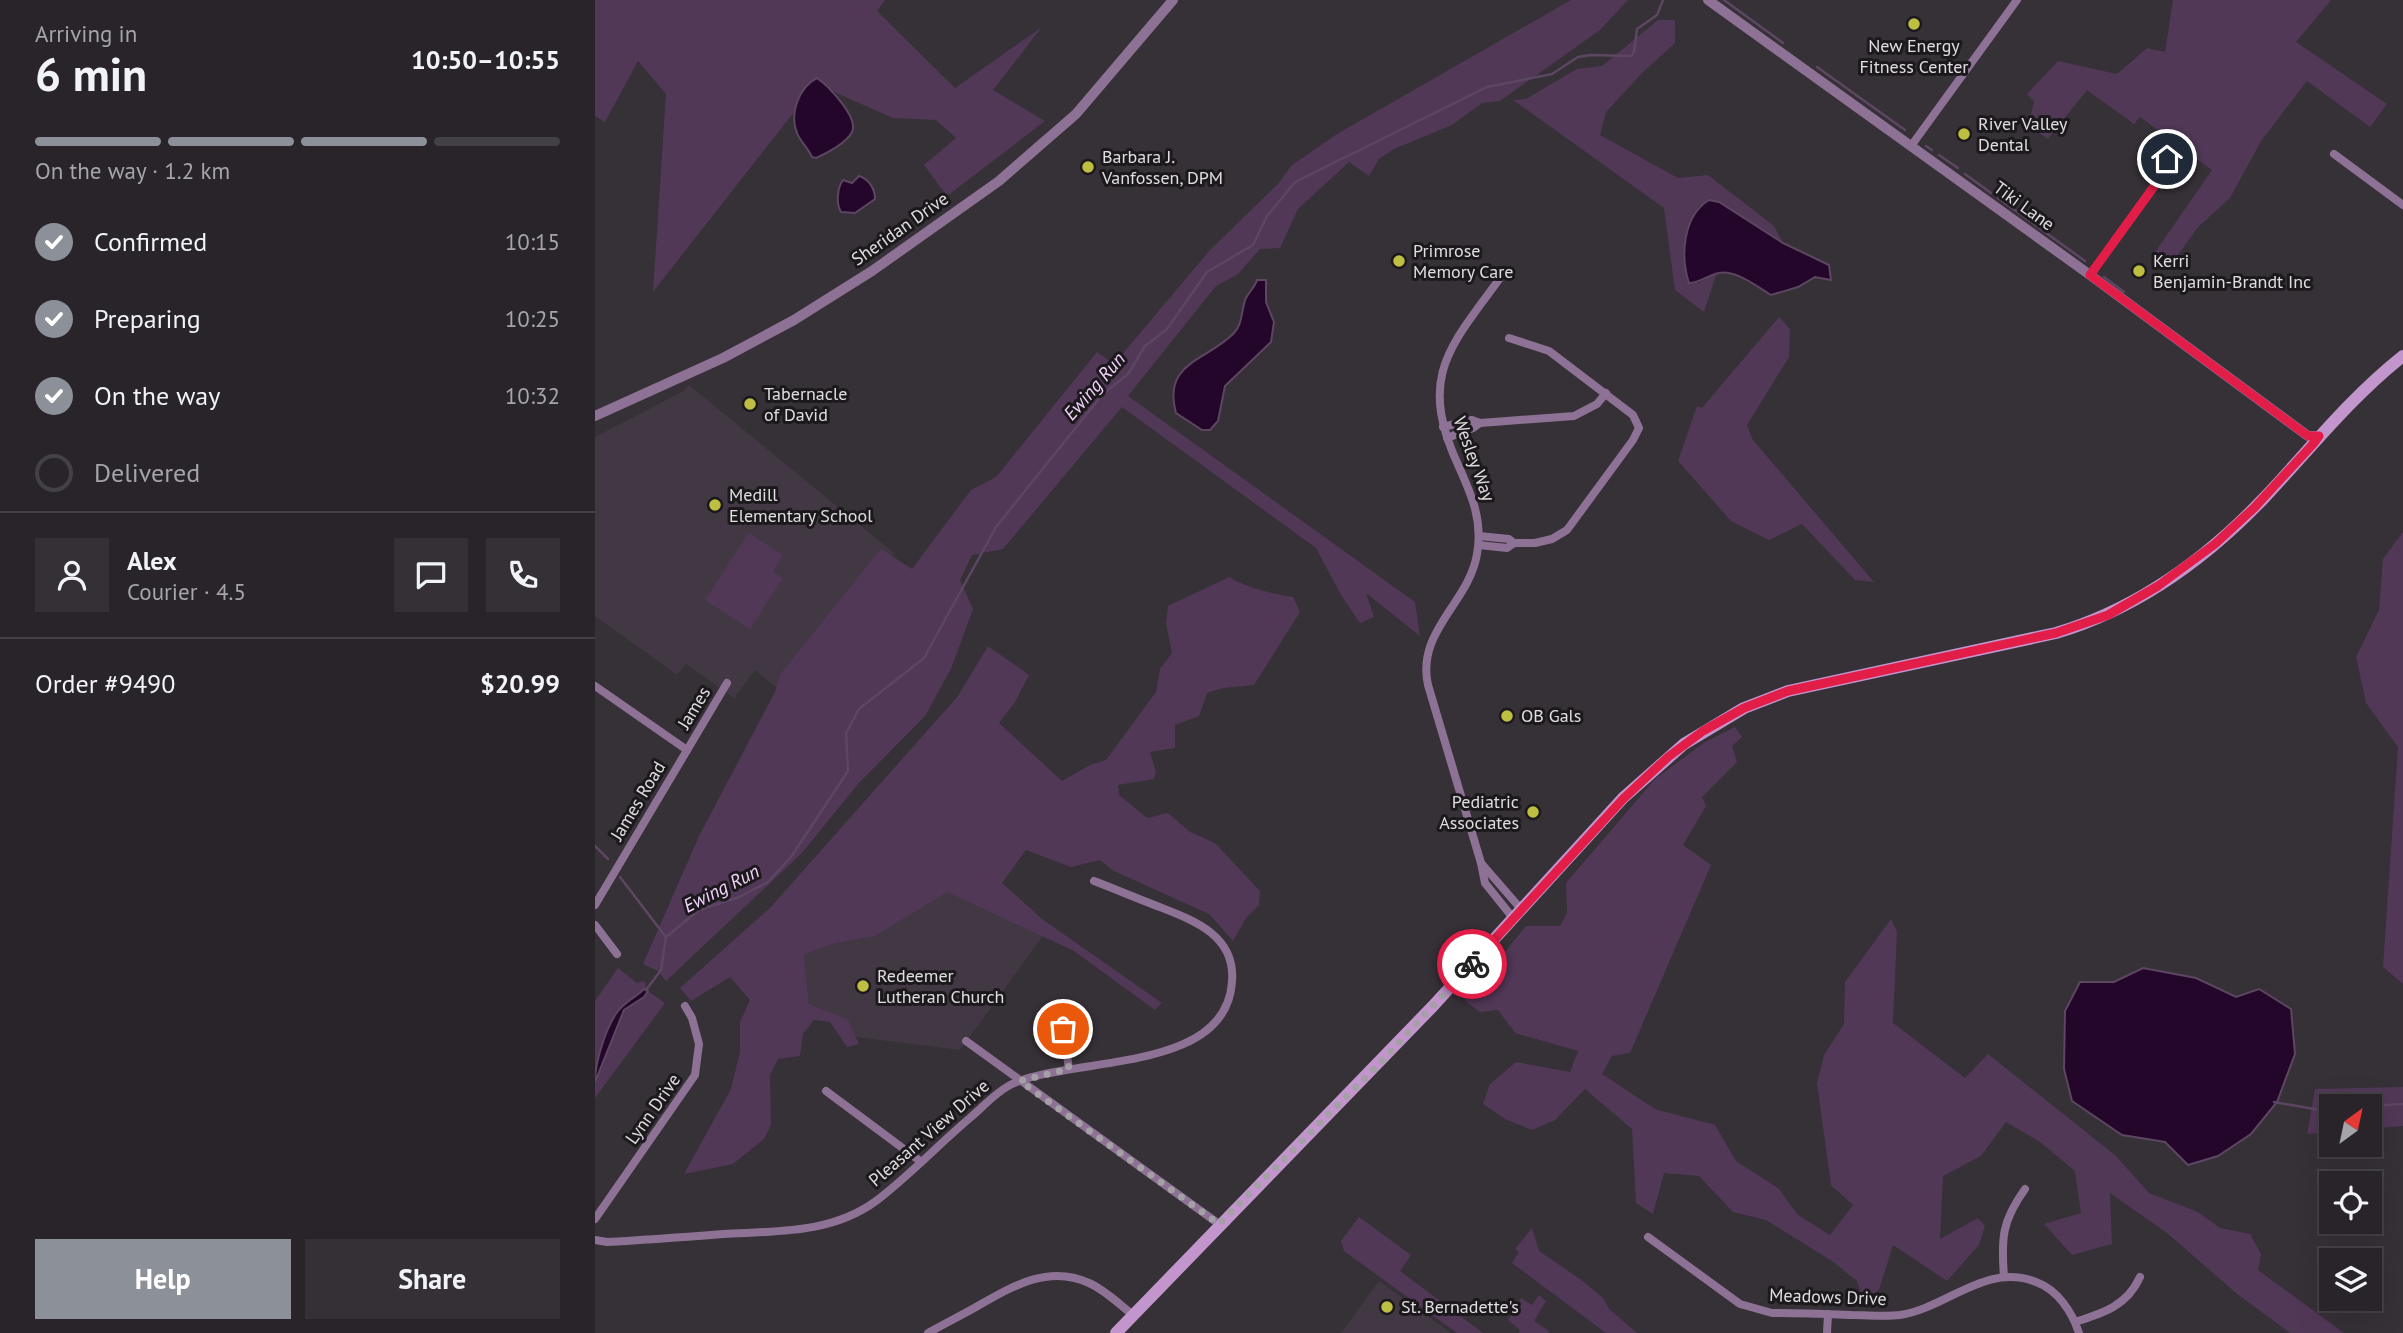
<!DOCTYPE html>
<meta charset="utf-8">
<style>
:root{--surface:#282429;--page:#343035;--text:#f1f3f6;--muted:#a5a4a8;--line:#444146;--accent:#8c9099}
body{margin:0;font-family:"PT Sans",sans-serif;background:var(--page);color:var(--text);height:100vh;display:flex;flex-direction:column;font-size:26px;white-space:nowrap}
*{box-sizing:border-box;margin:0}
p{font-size:23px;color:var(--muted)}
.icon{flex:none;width:38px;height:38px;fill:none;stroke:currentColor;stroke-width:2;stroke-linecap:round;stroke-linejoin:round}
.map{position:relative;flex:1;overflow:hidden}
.details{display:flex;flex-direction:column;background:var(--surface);width:595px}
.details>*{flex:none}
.needle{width:46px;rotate:33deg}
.buttons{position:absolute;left:1724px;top:1094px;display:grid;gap:14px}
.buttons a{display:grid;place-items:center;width:63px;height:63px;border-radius:0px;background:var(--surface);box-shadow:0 7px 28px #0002,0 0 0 2px var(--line);font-size:35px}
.pin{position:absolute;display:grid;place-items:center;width:60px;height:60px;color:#fff;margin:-30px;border:4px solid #fff;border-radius:50%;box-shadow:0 2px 7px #0007}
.courier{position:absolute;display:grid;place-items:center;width:70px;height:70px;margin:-35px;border:5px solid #e11d48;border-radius:50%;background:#fff;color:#222;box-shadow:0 2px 9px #0007}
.overview em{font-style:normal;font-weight:700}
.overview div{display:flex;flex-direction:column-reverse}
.overview{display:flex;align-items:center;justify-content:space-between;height:119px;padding:0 35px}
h1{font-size:46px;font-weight:700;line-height:52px}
.bar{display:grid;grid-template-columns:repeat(4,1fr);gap:10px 7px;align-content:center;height:84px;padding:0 35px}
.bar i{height:9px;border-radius:5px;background:var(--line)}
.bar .active{background:var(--accent)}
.bar p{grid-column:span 4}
.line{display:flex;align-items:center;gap:18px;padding:0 35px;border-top:2px solid var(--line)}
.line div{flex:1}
.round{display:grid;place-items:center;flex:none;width:74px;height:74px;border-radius:0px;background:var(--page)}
ol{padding:0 35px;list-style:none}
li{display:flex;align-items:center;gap:21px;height:77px}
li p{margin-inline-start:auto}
li .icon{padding:7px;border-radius:50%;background:var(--accent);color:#fff;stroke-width:4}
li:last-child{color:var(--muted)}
li i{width:38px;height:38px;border:4px solid var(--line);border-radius:50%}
.action{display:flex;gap:14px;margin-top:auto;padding:14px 35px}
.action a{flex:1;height:80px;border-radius:0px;background:var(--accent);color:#fff;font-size:28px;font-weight:700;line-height:80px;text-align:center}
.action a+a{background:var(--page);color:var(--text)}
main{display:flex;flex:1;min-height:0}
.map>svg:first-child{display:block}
</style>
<main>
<section class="details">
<div class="overview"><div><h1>6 min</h1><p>Arriving in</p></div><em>10:50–10:55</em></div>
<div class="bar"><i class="active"></i><i class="active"></i><i class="active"></i><i></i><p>On the way · 1.2 km</p></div>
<ol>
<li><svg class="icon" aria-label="check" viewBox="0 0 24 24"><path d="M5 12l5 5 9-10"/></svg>Confirmed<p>10:15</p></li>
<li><svg class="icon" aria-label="check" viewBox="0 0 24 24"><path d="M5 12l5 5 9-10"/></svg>Preparing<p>10:25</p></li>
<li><svg class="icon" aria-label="check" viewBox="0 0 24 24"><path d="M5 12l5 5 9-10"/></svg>On the way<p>10:32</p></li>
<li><i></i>Delivered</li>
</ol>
<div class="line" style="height:126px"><a class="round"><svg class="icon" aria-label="person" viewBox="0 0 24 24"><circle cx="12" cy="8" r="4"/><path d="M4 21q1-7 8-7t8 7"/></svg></a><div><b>Alex</b><p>Courier · 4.5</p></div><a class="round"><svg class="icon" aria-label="chat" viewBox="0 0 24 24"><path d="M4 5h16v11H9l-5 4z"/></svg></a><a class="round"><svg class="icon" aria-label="phone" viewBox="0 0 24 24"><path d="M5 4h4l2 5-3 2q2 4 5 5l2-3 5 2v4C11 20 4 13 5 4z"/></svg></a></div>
<div class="line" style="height:91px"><div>Order #9490</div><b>$20.99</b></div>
<div class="action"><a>Help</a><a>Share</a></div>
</section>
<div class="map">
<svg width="1808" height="1333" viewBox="0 0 1808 1333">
<rect width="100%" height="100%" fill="#363037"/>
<!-- built -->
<g fill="#423844">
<path d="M94 385 299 553 243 631 200 703 160 670 139 698 91 664 82 675 0 616V437L87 392Z"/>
<path d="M352 891 448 936 365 1050 261 1037 253 1019 214 1004 209 955 237 944 280 936Z"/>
<path d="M784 1281 856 1333H746Z"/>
</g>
<!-- green -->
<g fill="#513857">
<path d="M0 0H290L282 11 360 88 447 27 398 90 450 121 352 196 329 165 361 138 341 120 298 118 221 84 58 292 71 94 43 61 10 122 0 116Z"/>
<path d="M976 0H1033L1005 30 905 101 887 103 857 125 799 149 784 159 774 176 754 162 703 209 685 248 665 249 643 274 621 286 533 396 820 602 825 636 771 593 779 617 765 623 746 595 721 548 527 407 408 549 377 555 365 580 378 609 356 669 330 716 263 784 207 853 71 981 63 971 48 964 104 836 180 692 186 673 286 549 317 569 376 490 401 477 502 352 519 364 615 250 683 184 696 166 742 134Z"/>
<path d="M1578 0H1736L1701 42 1792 104 1775 127 1712 81 1666 141 1635 198 1603 227 1573 269 1558 255 1617 170 1545 117 1539 124 1492 90 1453 139 1433 125 1439 102 1432 94 1463 61 1522 74 1552 48 1570 52Z"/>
<path d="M1063 20H1080V43L1047 73 1011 112 1005 135 1083 178 1113 175 1179 226 1188 243 1124 202 1104 206C1091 229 1085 256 1094 283H1104L1122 272 1109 312 1080 290 1069 208 918 100 931 99 982 69 1007 66Z"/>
<path d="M1184 317 1195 329 1194 357 1152 425 1158 440 1279 582 1260 580 1207 524 1174 540 1136 521 1083 461 1102 406 1107 408Z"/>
<path d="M1808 532V984L1788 967 1803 747 1771 703 1761 657 1784 610 1788 559Z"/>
<path d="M154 533 188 555 178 572 188 578 155 629 110 600Z"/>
<path d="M634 577C654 589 676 593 698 597L705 612 659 685 628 688 612 693 604 716 580 725V748L555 752 561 772 559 779 523 785 524 795 552 818 573 813 595 832 620 843 665 891 664 905 651 918 638 941 614 914 519 871 505 860 476 867 431 850 407 883 447 919 567 1003 560 1010 479 951 352 892 280 936 237 944 209 955 214 1004 253 1019 264 1044 252 1047 235 1022 219 1020 208 1034 205 1056 183 1059 175 1075 176 1125 169 1139 138 1164 89 1174 136 1089 145 1052V1022L155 1000 135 977 96 1001 85 988 175 908 363 696 393 646 434 675 420 702 404 723 467 781 495 765 511 760 561 692 565 669 577 653 571 623 573 606Z"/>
<path d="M1140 727 1147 737 1137 746 1142 762 1107 797 1111 806 1088 845 1116 865 1035 1053 1017 1056 1007 1074 1060 1109 1120 1125 1141 1161 1183 1188 1203 1215 1235 1235 1258 1205 1236 1185 1222 1083 1229 1055 1249 1024 1250 982 1296 919 1302 932 1298 1023 1370 1078 1393 1054 1521 1156 1554 1193 1603 1212 1625 1228 1655 1234 1666 1254 1663 1270 1749 1333H1695L1641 1293 1572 1233 1515 1193 1517 1244 1477 1255 1449 1224 1486 1213 1480 1171 1445 1142 1411 1122 1386 1156 1348 1176 1345 1239 1383 1218 1390 1226 1384 1245 1352 1281 1298 1245 1284 1290 1268 1299 1262 1281 1237 1261 1171 1220 1138 1212 1104 1176 1069 1173 1058 1214 1041 1203 1037 1129 990 1089 960 1120 937 1130 910 1119 888 1104 895 1084 921 1062 975 1072 983 1051 920 1033 903 1010 885 1012 870 1001 931 926H965L972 913 971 883 1060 779 1110 742Z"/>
<path d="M23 968 42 983 49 981 51 984 50 989 70 1003 0 1098V1001Z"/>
<path d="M1808 1087V1126L1775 1129 1774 1106H1736V1132L1712 1134 1720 1089Z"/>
<path d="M764 1217 816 1255 805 1271 888 1333H862L749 1251 746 1241Z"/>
<path d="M937 1228 944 1251 985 1279 1008 1298 1014 1309 1042 1333H1011L917 1263 924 1252 920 1249Z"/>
<path d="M944 1295 951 1301 939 1321 954 1331 953 1333H924L925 1330 913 1320 926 1298 937 1305Z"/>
</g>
<!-- water -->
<g fill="#24062b" stroke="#5c4661" stroke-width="2">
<path d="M222 78C233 86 264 117 257 132 251 143 232 153 221 158L217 157C213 148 205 141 202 133 194 114 204 87 222 78Z"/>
<path d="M264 176C274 179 280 189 280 199L260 213 246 212C241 204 242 188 248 180L257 183Z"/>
<path d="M1114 200 1124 202 1188 243 1234 265 1236 280 1220 277 1203 287 1176 295C1161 286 1138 267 1120 274 1110 277 1105 283 1094 283 1085 256 1088 216 1114 200Z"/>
<path d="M662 280H671V302L679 322 676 342 630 386 623 421 615 430H607L581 413C567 362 612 361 639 333 648 324 646 309 651 298 654 292 660 287 662 280Z"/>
<path d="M1548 968 1601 978 1641 997 1664 989 1696 1009 1700 1054 1682 1102 1656 1134 1623 1156 1593 1165 1570 1142 1527 1135 1477 1101 1469 1069 1470 1011 1485 982H1519Z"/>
<path d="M49 989 53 991 49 997 29 1010 0 1082C0 1062 11 1027 23 1011 30 1002 41 997 49 989Z"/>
</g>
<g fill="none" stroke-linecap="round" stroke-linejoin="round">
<!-- stream -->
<g stroke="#5c4661" stroke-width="2.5">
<path d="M1129 0 1188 43"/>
<path d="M1222 67 1310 130"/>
<path d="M1331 146 1337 150"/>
<path d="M1344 155 1363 168"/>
<path d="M1370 174 1396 193"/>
<path d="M1403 198 1490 261"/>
<path d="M1509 277 1529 292"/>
<path d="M0 846 13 859"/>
<path d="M25 877 70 936"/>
<path d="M51 990 66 970 71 937 104 910 144 897 173 882 196 857 253 771 251 733 264 709 329 658 401 527 507 395 533 374 550 346 572 329 612 272 658 245 672 216 700 182 892 87 957 74 983 57 995 55 1036 56 1039 52 1042 29 1062 15 1068 0"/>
<path d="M1679 1102 1725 1110 1736 1109"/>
<path d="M1774 1106 1808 1104"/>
</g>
<!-- minor -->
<g stroke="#8e7295" stroke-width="8">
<path d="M1316 146 1422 0"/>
<path d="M1739 154 1808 205"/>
<path d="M908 274C856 346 821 375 864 467 877 496 888 521 882 554 874 603 821 631 833 685L886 863 890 883 918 918"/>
<path d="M1495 275 1568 174 1572 159"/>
<path d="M848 427 877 420 885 423 979 416 1002 404 1011 393"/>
<path d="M852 438 878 428 885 423"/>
<path d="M884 536 914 539 919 543"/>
<path d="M884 545 912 548 919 543H940L957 539 972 530 1038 440 1044 428 1038 415 954 351 914 338"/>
<path d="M0 686 92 750"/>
<path d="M886 863 926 909"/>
<path d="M0 905 132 683"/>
<path d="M0 925 22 954"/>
<path d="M465 1008 474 1069"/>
<path d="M371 1041 624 1224"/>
<path d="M231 1091 325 1161"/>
<path d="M0 1219 100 1075 104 1044 97 1018 90 1006"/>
<path d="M1053 1237 1145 1304 1177 1313C1204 1313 1230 1314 1257 1315 1273 1315 1289 1317 1305 1315 1352 1308 1391 1262 1441 1282 1463 1290 1477 1312 1484 1333"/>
<path d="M0 1240 12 1242C51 1240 90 1237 128 1234 181 1231 236 1234 281 1201 314 1176 344 1144 376 1117 389 1106 402 1091 417 1084 477 1056 631 1074 637 982 641 935 598 920 562 906 541 898 520 889 499 881"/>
<path d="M1409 1277C1406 1238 1407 1221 1430 1189"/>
<path d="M1480 1322C1508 1313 1532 1306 1545 1277"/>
<path d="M333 1333C349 1324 365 1316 381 1307 416 1287 453 1264 494 1283 510 1290 524 1304 538 1315"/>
<path d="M1232 1333 1233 1314"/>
</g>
<!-- tertiary -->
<g stroke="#8e7295" stroke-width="10">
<path d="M1113 0 1495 275 1713 436H1724"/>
<path d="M0 416 128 358 199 320 277 271 404 181 481 114 578 0"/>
</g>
<!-- secondary -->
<path stroke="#c295cd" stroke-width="12" d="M521 1333 838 1006 1028 798 1089 744 1149 708 1193 691 1461 633C1542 609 1612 558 1670 497 1715 449 1756 397 1808 356"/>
</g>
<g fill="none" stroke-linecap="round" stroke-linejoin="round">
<!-- done -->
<path stroke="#a4a0a5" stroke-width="7" stroke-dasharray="0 12.6" d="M468 1029 474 1069 425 1081 624 1224 782 1066 877 964"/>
<!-- route -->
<path stroke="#e11d48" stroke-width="9" d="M877 964 1028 799 1073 757 1108 731 1149 708 1193 691 1461 633 1513 615 1563 586 1620 544 1659 508 1719 443 1724 436H1713L1495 275 1568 174 1572 159"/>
</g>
<!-- markers -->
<g fill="#bebf42" stroke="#1c191c" stroke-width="2.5">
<circle cx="1319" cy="24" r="7"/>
<circle cx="1369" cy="134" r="7"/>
<circle cx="493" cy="167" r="7"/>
<circle cx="804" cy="261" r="7"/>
<circle cx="1544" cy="271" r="7"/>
<circle cx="155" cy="404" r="7"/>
<circle cx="120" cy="505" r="7"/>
<circle cx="912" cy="716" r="7"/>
<circle cx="938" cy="812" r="7"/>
<circle cx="268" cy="986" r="7"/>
<circle cx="792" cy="1307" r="7"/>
</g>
<g text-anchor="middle" stroke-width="6" stroke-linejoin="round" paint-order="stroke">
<!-- poi labels -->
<g font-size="18" fill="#e0dce0" stroke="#1c191c" text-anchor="start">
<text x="1319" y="52" text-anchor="middle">New Energy<tspan x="1319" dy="21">Fitness Center</tspan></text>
<text x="1383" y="130">River Valley<tspan x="1383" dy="21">Dental</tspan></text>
<text x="507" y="163">Barbara J.<tspan x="507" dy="21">Vanfossen, DPM</tspan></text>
<text x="818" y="257">Primrose<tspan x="818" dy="21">Memory Care</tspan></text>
<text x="1558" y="267">Kerri<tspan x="1558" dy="21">Benjamin-Brandt Inc</tspan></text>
<text x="169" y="400">Tabernacle<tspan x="169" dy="21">of David</tspan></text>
<text x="134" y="501">Medill<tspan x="134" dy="21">Elementary School</tspan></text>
<text x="926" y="722">OB Gals</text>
<text x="924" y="808" text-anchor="end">Pediatric<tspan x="924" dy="21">Associates</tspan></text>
<text x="282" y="982">Redeemer<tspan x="282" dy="21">Lutheran Church</tspan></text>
<text x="806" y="1313">St. Bernadette's</text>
</g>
<!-- street labels -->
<g font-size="18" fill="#e0dce0" stroke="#1c191c">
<text transform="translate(1429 206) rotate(36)" y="6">Tiki Lane</text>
<text transform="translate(305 229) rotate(-35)" y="6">Sheridan Drive</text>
<text transform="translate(879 459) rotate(70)" y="6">Wesley Way</text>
<text transform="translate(99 708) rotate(-59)" y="6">James</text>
<text transform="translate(43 801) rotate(-59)" y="6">James Road</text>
<text transform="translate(58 1109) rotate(-55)" y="6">Lynn Drive</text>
<text transform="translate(334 1133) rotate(-41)" y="6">Pleasant View Drive</text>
<text transform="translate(1233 1297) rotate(2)" y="6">Meadows Drive</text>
</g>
<!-- water labels -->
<g font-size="19" font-style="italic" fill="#f3d2fb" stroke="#1c191c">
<text transform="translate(499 386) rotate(-49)" y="7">Ewing Run</text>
<text transform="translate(126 888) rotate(-27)" y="7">Ewing Run</text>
</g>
</g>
</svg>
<div class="buttons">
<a><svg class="needle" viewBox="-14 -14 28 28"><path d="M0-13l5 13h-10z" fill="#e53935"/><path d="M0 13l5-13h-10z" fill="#a5a4a8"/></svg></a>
<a><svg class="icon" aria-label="locate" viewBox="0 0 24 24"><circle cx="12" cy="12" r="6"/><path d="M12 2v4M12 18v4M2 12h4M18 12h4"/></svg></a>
<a><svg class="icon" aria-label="layers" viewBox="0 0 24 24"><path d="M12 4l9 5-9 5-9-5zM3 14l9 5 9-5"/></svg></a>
</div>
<div class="pin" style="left:468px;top:1029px;background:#ea580c"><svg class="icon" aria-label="bag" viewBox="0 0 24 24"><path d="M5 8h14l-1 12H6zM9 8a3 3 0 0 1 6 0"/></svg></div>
<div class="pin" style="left:1572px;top:159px;background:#1f2937"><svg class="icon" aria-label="home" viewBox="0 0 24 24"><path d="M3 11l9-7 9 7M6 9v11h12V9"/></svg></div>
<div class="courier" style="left:877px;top:964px"><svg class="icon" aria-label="bike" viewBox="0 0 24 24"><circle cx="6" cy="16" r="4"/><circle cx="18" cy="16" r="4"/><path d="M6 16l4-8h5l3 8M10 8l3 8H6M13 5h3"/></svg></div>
</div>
</main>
